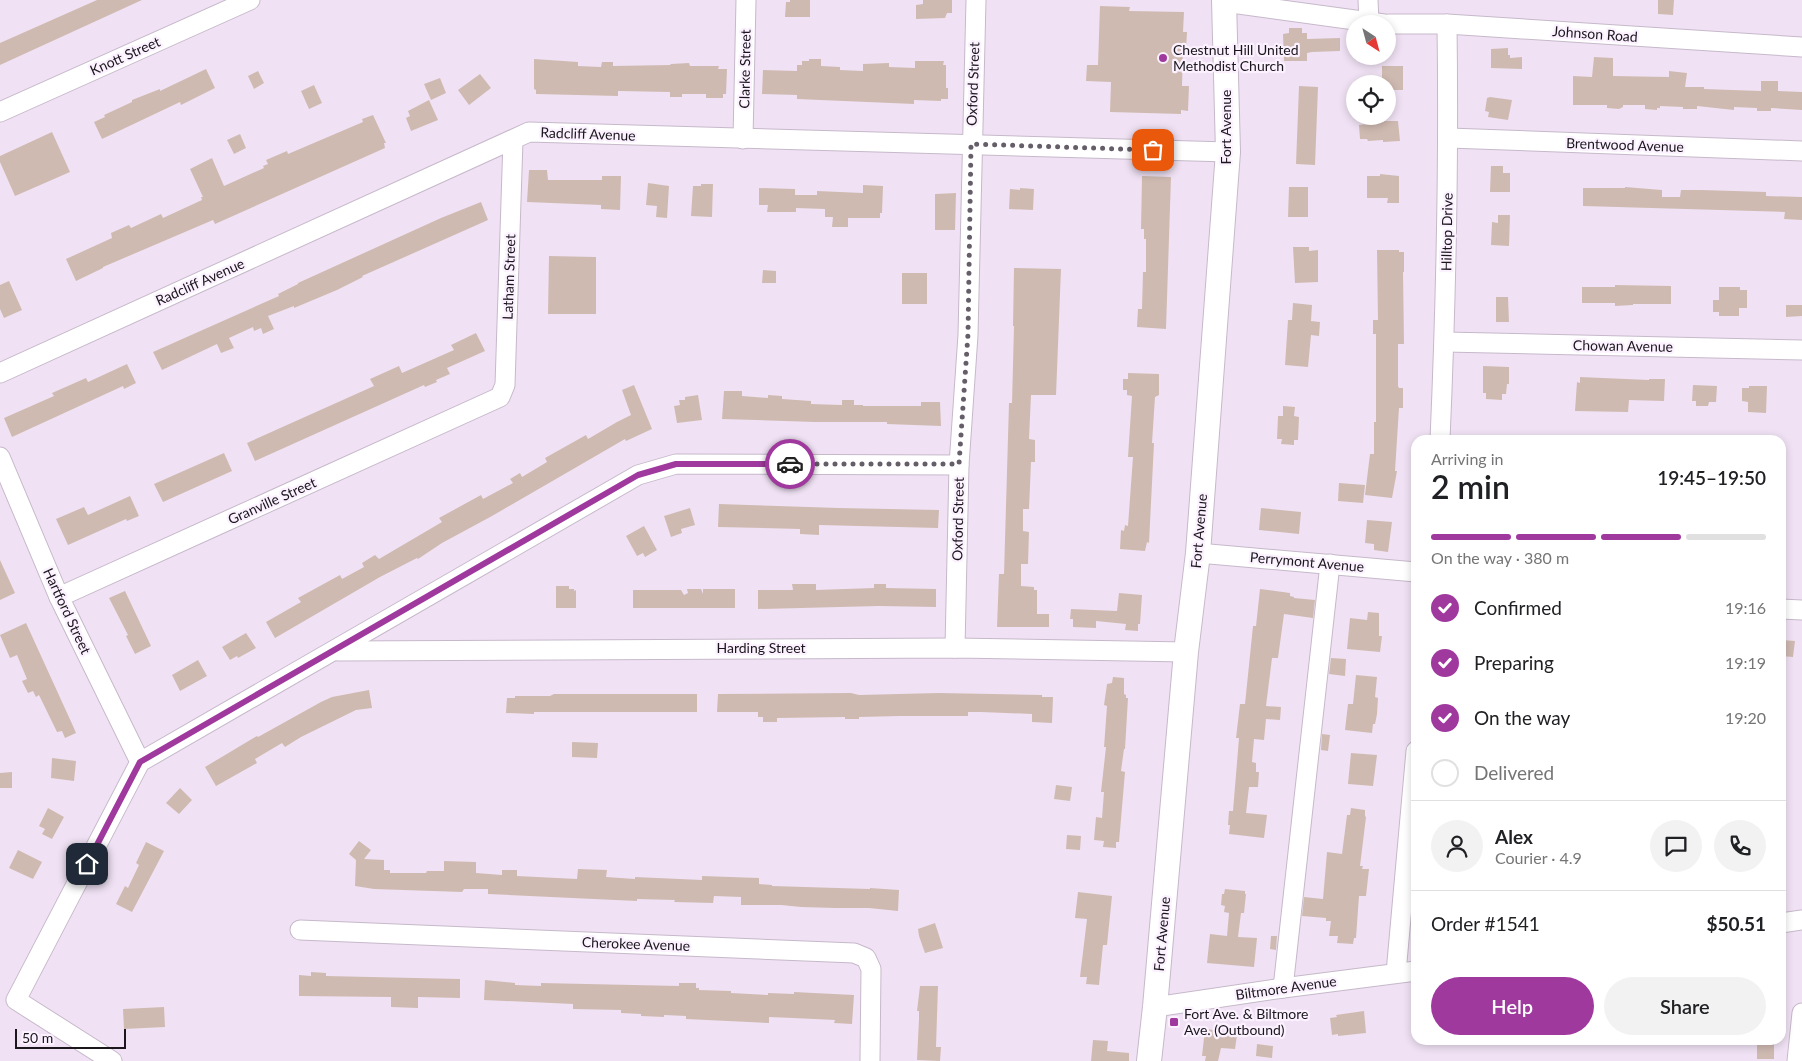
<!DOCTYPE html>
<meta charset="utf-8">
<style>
:root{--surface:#fff;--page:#f2f2f2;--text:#202124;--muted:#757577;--line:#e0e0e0;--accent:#9f399e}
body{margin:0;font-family:Lato,sans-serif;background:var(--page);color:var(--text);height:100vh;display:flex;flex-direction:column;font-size:19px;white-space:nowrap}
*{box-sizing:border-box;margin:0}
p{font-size:16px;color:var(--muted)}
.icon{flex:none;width:28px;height:28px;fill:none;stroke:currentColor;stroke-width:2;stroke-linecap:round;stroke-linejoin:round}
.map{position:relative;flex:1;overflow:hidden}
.sheet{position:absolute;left:1411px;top:435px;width:375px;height:610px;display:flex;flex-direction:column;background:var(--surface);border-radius:15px;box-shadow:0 2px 8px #0003}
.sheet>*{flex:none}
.needle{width:32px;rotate:144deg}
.fabs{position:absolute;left:1346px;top:15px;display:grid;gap:10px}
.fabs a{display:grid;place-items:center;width:50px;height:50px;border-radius:50%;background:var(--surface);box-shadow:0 2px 8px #0003;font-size:25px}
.scale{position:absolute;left:15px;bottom:12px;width:111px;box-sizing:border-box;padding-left:5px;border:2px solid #1a161c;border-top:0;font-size:14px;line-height:18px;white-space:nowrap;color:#1a161c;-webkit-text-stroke:4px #fbf1ff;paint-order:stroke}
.pin{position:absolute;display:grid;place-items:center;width:42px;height:42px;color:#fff;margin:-21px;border-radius:10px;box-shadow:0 2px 8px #0006}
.courier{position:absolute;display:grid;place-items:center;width:50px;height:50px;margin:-25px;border:4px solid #9f399e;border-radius:50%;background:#fff;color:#222;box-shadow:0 1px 6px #0007}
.summary em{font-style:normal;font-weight:600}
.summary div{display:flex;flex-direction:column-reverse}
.summary{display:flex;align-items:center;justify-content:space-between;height:85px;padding:0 20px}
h1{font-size:32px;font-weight:600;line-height:38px}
.bar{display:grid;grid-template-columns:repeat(4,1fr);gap:8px 5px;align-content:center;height:60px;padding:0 20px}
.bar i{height:6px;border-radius:4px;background:var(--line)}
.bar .current{background:var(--accent)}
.bar p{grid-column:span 4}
.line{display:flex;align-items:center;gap:12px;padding:0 20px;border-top:1px solid var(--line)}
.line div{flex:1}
.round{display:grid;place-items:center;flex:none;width:52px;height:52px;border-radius:26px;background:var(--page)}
ol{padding:0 20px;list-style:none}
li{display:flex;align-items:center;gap:15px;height:55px}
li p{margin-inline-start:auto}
li .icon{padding:5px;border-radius:50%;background:var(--accent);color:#fff;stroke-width:4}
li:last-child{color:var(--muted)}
li i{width:28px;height:28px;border:2px solid var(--line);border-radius:50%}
.cta{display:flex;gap:10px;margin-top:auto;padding:10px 20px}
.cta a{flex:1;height:58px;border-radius:30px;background:var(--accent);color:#fff;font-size:20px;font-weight:600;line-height:58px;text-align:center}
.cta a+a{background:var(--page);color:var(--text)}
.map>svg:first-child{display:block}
</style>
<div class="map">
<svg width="1802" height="1061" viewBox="0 0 1802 1061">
<rect width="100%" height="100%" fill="#f0e2f4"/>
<!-- building -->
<g fill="#cfbab1">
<path d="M97 0H142L0 65V43Z"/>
<path d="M790 0H810V17H785L786 2H790Z"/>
<path d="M923 0H952V13H947L945 18 916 19V5L923 4Z"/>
<path d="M1658 0H1674L1673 15 1658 14Z"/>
<path d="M1100 6 1130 7 1129 11 1184 12 1183 32H1187L1186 50 1183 49 1182 86H1189L1188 111 1181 110V114L1110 112 1111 82 1086 81 1087 65H1098Z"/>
<path d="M1289 28H1302V33H1307V39L1340 38V51L1312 52 1307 53V61H1284L1283 34 1289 33Z"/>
<path d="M1508 48V55H1510V58L1522 57V69L1491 68V49Z"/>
<path d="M1594 57 1613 58V76L1669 77V71L1687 73 1685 87H1704V89L1761 91V81H1778V91L1802 92V110L1771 108V111H1757V108L1734 107V110L1697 106V109H1683V107L1660 106V108H1657V110L1645 109V105H1623V107L1619 109 1607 108V105H1573V76L1592 77Z"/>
<path d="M534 59 578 62V66L601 67 602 62H613V66L670 65 671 64 689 63 690 66H719L718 69H727L726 94H723V98H706V94H682V97H670V92L618 91V96L536 94V90L534 89Z"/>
<path d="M809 59H821V66L840 67V70L863 71V64L889 63V67L915 68V61H944L943 65H946V88H948V99H941V101L914 100V104L797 99V95L762 94 763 70 797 71V65H802V61H809Z"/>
<path d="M1382 66H1403V90H1388V84H1382Z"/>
<path d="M206 69 215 88 181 105 180 102 102 139 94 122 105 117 104 115 132 102V100L160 89V91Z"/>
<path d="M258 71 264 83 254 89 248 76Z"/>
<path d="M480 74 491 88 469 105 458 90Z"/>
<path d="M440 78 446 93 431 100 424 84Z"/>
<path d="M314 85 322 103 309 109 301 91Z"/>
<path d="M1299 86 1318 87 1315 165 1296 164Z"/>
<path d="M1490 97 1512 100 1508 120 1488 117 1489 112 1485 111 1487 98Z"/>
<path d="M429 100 438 120 411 131 406 118 410 116 408 111Z"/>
<path d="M373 115 386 143H384L385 148 215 224 213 220 103 267V268L76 281 66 259 112 238 111 233 129 225 131 228 161 214 163 218 202 200 201 197H203L190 169 212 158 224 186 264 168 263 166 268 164 266 160 287 151 288 154 363 122 362 119Z"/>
<path d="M1384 121H1398L1400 141 1383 142V140L1368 141 1367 139H1360L1359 125 1384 122Z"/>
<path d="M52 132 70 172 15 196 0 162V156Z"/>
<path d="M240 134 246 148 234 154 227 140Z"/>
<path d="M1491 166H1503V173H1510V192H1490Z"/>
<path d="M529 170H547L548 180H602V176H621L620 210 601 209V205L527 202Z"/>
<path d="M1380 174 1399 176V203H1387L1388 198H1367V176H1380Z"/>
<path d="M1142 176 1171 177 1166 329 1137 327 1138 309H1142L1143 272H1146V239H1144V229H1141Z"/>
<path d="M648 183 669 186 667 218 656 217 657 206 646 205Z"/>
<path d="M701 184H713L712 217 691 216 693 186H701Z"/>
<path d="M863 185 883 186 882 213H880V218H848V227H832L833 217H825V209L796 208V212H767L768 205H759V188L795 189V195H817V191L863 193Z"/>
<path d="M1289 187H1308V217H1288Z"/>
<path d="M1625 187 1662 190V197H1680L1681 190H1702L1766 192V196L1802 197V220L1784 219 1785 212 1583 206V188H1625Z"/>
<path d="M1020 188 1034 189 1033 210 1009 209 1010 189 1020 190Z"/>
<path d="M956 193 955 230H935V194Z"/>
<path d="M481 202 488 220 362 276 363 277 337 290 294 308V306L268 316 274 329 263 334 261 328 254 331 253 327 229 338 234 348 221 353 217 344 162 370 153 352 279 296 278 294 298 284V283L441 218Z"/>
<path d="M1498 215H1510L1509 246 1491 245 1492 222 1498 223Z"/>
<path d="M1293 247H1309V251L1318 250V282L1295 283Z"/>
<path d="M1377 250H1399V252H1404V272H1403L1404 344H1398V386L1399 388H1403V408H1399L1395 471H1397L1392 498 1365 495 1370 454H1374V422H1376V334H1373V320H1378Z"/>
<path d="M549 256 596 257V314H548Z"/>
<path d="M1014 268 1061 269 1056 395H1031L1029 439 1035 440V462H1031L1029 509H1023V531L1029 532 1028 564H1021V586L1034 587V590H1037V614H1049V627H997L999 574H1004L1009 403H1012L1014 326H1013Z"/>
<path d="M763 270 776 271V283H762Z"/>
<rect x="902" y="273" width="25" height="31"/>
<path d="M9 281 22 310 4 318 0 309V285Z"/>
<path d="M1615 285 1671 286V304H1633V305L1615 306V303H1582V287H1615Z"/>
<path d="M1719 287H1740V290H1747V308H1739V316H1719V312H1713V300H1719Z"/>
<path d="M1496 297H1508L1509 322H1496Z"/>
<path d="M1293 303 1312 305 1311 321 1320 322 1319 336 1311 335 1308 367 1285 365 1288 320H1292Z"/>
<path d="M1786 305H1802V316L1786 317Z"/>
<path d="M476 333 485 351 447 368 450 374 436 380 437 382 425 387 424 385 255 461 247 443 374 386 370 379 399 366 402 373 454 350 451 345Z"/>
<path d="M127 364 136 383 124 389 123 386 12 437 4 418 54 396 52 393 86 378 88 382Z"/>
<path d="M1483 366 1509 367V384H1507L1506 394H1502V400L1486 399V393H1483Z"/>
<path d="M1128 373 1159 374V395L1155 397 1152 443H1154L1149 543 1147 542 1145 551 1120 549 1121 530 1124 531 1125 525 1128 526 1133 457H1128L1132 396 1127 395V390H1123V379H1128Z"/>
<path d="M1580 377 1649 380V379H1665L1664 401 1629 400 1628 412 1575 411 1577 382 1580 383Z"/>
<path d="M634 385 652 429 626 441 625 439 492 516 442 543 418 559 417 558 380 577 275 638 266 622 301 602 298 598 340 575 342 579 364 567 362 563 375 555 379 559 442 522 439 518 481 495 483 499 513 483 510 479 520 473 522 477 547 462 545 458 586 435 588 439 617 422 631 415 622 390Z"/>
<path d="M1693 385 1717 386 1716 402H1709L1708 406H1696V401H1692Z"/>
<path d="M1749 386H1767L1766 413 1748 412V402L1742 401V388H1749Z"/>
<path d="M724 391H742V396L768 398V395L782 396V399L811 401V404L842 405V400H854V405H863V406H921V402H940L941 426 887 424V422H815L722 419Z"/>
<path d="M698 395 702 420 677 423 674 406 680 405 679 400H685V397Z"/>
<path d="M1283 406 1295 407 1294 416 1299 417 1298 440H1294V445L1281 444 1282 439H1277L1278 416H1283Z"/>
<path d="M224 453 232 471 163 502 154 484Z"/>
<path d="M1339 483 1365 485 1363 503 1338 501Z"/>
<path d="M130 496 139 516 127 521 126 519 68 545 56 519 84 507 88 515Z"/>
<path d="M719 504 839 508 939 510 938 528 819 525V535L800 534V529L718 527Z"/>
<path d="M690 508 695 525 681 529 682 533 671 537 664 516Z"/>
<path d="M1261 508 1301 512 1299 534 1259 530Z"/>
<path d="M1367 520 1392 522 1388 552 1374 550V544L1365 543Z"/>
<path d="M644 526 657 550 645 557 643 553 637 556 626 536Z"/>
<path d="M0 560 15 593 0 600Z"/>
<path d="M792 584H816V590L874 588V584H886V588L936 589V607L879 606 758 609V590H793Z"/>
<path d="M556 586H569V589H574V591L576 590V608H556Z"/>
<path d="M687 589H701L703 594V589H735V608H633V590H681L684 595 688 593Z"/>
<path d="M1260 589 1290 593V596L1294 597V598L1315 600 1313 618 1284 614 1278 658H1272L1266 706 1281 707 1280 720 1266 719 1264 740 1254 739 1252 762 1256 763V772H1259L1258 787H1249L1246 813 1267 815 1264 838 1229 834 1230 825H1228L1229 811H1233L1239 738H1236L1240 704H1245L1253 626H1256Z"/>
<path d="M125 591 151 646 135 654 126 636 128 635 109 598Z"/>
<path d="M1119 593 1142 595 1140 624H1138V631L1125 630 1126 624 1096 621V628L1073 627V619H1070L1071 609 1117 611Z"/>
<path d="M1368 612 1379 613V636H1382L1380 652 1347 649 1350 618 1367 620Z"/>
<path d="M26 623 73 726 76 733 65 738 62 731 57 732 39 695 36 697 33 691 28 693 22 681 27 679 17 655 10 658 0 635Z"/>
<path d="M246 633 256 648 238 658 237 656 230 660 222 647Z"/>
<path d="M1781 640 1795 641 1793 657 1781 656Z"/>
<path d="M1331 658 1346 659 1345 676 1329 674Z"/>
<path d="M198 660 207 676 180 691 172 675Z"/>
<path d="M1356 675 1377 677 1375 697 1378 698 1377 714 1375 724H1373L1372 733 1345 730 1348 704H1353Z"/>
<path d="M1113 677 1124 678V694L1126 695V698H1128L1125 749H1124L1121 771 1125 772 1121 819 1119 842H1116V848L1103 847 1104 841 1094 840 1096 817 1102 818 1104 792H1101L1106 747H1104L1107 706 1104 705 1107 684 1112 683Z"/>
<path d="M369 690 372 708 356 710 301 737 285 747 282 743 255 759 257 763 216 786 205 767 257 736 258 737 321 702 332 697Z"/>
<path d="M851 693 859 695 939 693 1042 695V697H1053L1052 723 1032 722V714L981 712H968V716H900L859 717V719H845V717L777 718V722H763V717H758V712H717L718 694Z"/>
<path d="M554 694H697V712H534V714L506 713 507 698H515V696H550Z"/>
<path d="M1322 734 1330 735 1328 751 1321 750Z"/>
<path d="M572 742 598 743 597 758 572 757Z"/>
<path d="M1351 753 1377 755 1373 786 1348 784Z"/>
<path d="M52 758 76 761 74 781 51 778Z"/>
<path d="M12 772V788H0V773Z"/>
<path d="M1056 785 1072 787 1070 801 1054 799Z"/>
<path d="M180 788 192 800 179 814 166 803Z"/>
<path d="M48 808 64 817 52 839 42 834 45 829 39 826Z"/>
<path d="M1351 808 1365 810V816L1366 817 1360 866H1363L1362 869H1369L1366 896H1359L1356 938H1354L1353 944 1337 943 1338 936H1329L1331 921H1326V918L1302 916 1304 897 1323 899 1327 852 1342 854 1347 815H1350Z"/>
<path d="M1067 835 1081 836 1080 850 1066 849Z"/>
<path d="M359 841 371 850 364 859 384 860V870H390V873H426L427 871H444V861L476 862V873L502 875V870H517V876L577 879 578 869 607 870 606 877 635 879V877L702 880V876L759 878V884L772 885V886L870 889V888L899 890 898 911 869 908H835L801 907 781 905H741V897L714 896 713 903 674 902 675 900 637 899V901L488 894V889H464L462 892 374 889 355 886 356 860 349 854Z"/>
<path d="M146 842 164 851 132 912 116 904 125 886 128 888 139 865 136 863Z"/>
<path d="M18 850 42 862 33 879 9 868Z"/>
<path d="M1225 889 1245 891V894H1246L1244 913H1241L1238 937 1257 938 1254 967 1207 963 1210 934 1227 936 1229 913 1224 912 1225 906 1221 905 1222 894H1224Z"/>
<path d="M1078 892 1112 896 1107 945H1103L1099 985 1086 984 1087 977H1080L1087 919 1075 918Z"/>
<path d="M935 923 943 948 925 953 919 936 918 929Z"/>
<path d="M1271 936H1277L1276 950 1270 949Z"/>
<path d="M311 972 326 973V976L460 979V998L418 997V1008L391 1007V997L299 996V975L311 976Z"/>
<path d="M485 980 515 983V985L541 986V983L679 986V983H696V988H699V990L731 991V993L768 995V993L794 994V992L854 995 852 1024 834 1023 835 1020 793 1018 769 1017V1023L686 1019V1016L664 1015V1017L641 1016V1014L621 1013V1010L573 1009V1004L484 1000Z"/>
<path d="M920 986H938L936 1047H941L940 1061 917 1060 919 1019V1011H917Z"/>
<path d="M164 1007 165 1027 124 1029 123 1009Z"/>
<path d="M1364 1011 1366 1033 1338 1036V1034L1332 1035 1330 1018 1337 1017 1336 1015Z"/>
<path d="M1205 1029 1230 1032V1034L1237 1035 1235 1049 1221 1048 1218 1061H1205L1206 1056H1202Z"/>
<path d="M1093 1040 1108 1041 1107 1051 1129 1053V1061H1091Z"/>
<rect x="1757" y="1040" width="17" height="19"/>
<path d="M1257 1044 1273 1046 1272 1058 1256 1056Z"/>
</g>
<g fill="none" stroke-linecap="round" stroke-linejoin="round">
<defs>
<g id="minor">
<path d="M1368 0 1369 21"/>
<path d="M1224 2 1384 24"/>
<path d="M1388 24H1447L1802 47"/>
<path d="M0 112 250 0"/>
<path d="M1449 138 1802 151"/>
<path d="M743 139 746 0"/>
<path d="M1445 342 1802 350"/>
<path d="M0 373 529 132 1228 152"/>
<path d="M1440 440C1446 301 1449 163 1447 24"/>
<path d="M0 457 59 597 140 762"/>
<path d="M1198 553 1416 572"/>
<path d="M59 597 500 397 505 385 513 140"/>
<path d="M1781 609 1802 610"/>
<path d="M955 648 959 465 968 335 976 0"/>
<path d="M338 651 955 648 1186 652"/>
<path d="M1781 923 1802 920"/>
<path d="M300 930 854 953 866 958 871 969 870 1061"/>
<path d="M1396 973 1416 751"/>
<path d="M1283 988 1330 564"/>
<path d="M1155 1007 1283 988 1416 971"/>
<path d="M112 1061 16 1000 140 762 638 475 676 464 959 465"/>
<path d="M1797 1061 1802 1013"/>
</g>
<path id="major" d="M1149 1061 1155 1007 1186 652 1198 553 1228 152 1224 0"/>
</defs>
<!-- minor casing -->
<use href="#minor" stroke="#c6b9ca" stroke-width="21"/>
<!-- major casing -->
<use href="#major" stroke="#c6b9ca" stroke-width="26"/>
<!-- minor -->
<use href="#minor" stroke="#fff" stroke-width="19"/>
<!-- major -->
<use href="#major" stroke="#fff" stroke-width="24"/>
</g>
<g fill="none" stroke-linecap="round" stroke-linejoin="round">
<!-- done -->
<path stroke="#655d68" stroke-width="5" stroke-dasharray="0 9" d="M790 464H959L968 334 971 144 1153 150"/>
<!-- route -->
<path stroke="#9f399e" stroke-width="6" d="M87 864 140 762 638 475 676 464H790"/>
</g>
<!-- markers -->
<g fill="#9f399e" stroke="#fbf1ff" stroke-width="2">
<circle cx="1163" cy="58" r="5"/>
<rect x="1169" y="1017" width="10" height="10" rx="2.5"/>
</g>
<g text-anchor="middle" stroke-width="4.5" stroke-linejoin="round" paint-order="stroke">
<!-- street labels -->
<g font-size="14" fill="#1a161c" stroke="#fbf1ff">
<text transform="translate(1595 34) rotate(4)" y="5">Johnson Road</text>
<text transform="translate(125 56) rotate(-24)" y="5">Knott Street</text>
<text transform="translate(745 69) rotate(-89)" y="5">Clarke Street</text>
<text transform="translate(973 84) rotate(-88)" y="5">Oxford Street</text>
<text transform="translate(1226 127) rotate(-90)" y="5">Fort Avenue</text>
<text transform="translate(588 134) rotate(2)" y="5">Radcliff Avenue</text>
<text transform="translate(1625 145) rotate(2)" y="5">Brentwood Avenue</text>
<text transform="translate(1447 232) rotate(-89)" y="5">Hilltop Drive</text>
<text transform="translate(509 277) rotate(-88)" y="5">Latham Street</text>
<text transform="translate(200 282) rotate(-24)" y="5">Radcliff Avenue</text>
<text transform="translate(1623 346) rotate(1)" y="5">Chowan Avenue</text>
<text transform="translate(272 501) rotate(-24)" y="5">Granville Street</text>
<text transform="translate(958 519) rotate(-89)" y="5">Oxford Street</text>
<text transform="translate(1199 531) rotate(-85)" y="5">Fort Avenue</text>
<text transform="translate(1307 562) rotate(5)" y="5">Perrymont Avenue</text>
<text transform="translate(67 611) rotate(65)" y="5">Hartford Street</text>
<text x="761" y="653">Harding Street</text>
<text transform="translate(1162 934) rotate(-85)" y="5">Fort Avenue</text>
<text transform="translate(636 944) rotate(2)" y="5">Cherokee Avenue</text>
<text transform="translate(1286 988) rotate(-8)" y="5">Biltmore Avenue</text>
</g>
<!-- poi labels -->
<g font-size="14" fill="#1a161c" stroke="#fbf1ff" text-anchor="start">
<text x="1173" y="55">Chestnut Hill United<tspan x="1173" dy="16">Methodist Church</tspan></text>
<text x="1184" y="1019">Fort Ave. &amp; Biltmore<tspan x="1184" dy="16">Ave. (Outbound)</tspan></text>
</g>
</g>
</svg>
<div class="fabs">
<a><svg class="needle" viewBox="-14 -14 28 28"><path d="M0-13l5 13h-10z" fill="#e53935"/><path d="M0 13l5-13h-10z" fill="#757577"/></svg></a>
<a><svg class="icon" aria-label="locate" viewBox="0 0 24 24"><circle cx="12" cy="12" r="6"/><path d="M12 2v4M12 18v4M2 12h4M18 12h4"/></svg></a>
</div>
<div class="scale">50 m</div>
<div class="pin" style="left:1153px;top:150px;background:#ea580c"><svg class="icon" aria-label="bag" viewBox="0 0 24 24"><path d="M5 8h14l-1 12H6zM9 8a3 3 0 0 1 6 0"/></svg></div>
<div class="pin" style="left:87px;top:864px;background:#1f2937"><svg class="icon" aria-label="home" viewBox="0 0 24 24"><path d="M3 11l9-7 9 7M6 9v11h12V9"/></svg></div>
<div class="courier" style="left:790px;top:464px"><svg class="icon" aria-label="car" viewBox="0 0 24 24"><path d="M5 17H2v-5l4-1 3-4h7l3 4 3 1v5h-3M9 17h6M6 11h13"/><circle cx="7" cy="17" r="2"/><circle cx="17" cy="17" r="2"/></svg></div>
<section class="sheet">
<div class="summary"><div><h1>2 min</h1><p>Arriving in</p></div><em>19:45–19:50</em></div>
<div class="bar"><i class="current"></i><i class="current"></i><i class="current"></i><i></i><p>On the way · 380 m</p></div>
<ol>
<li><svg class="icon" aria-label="check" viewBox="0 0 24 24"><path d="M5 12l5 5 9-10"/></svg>Confirmed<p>19:16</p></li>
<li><svg class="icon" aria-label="check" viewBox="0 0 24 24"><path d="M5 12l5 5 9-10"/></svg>Preparing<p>19:19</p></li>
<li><svg class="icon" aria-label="check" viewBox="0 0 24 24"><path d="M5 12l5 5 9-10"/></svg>On the way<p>19:20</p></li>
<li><i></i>Delivered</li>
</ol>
<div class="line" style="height:90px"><a class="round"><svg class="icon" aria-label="person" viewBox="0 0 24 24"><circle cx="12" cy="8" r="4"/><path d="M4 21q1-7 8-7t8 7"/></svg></a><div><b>Alex</b><p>Courier · 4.9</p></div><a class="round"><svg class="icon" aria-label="chat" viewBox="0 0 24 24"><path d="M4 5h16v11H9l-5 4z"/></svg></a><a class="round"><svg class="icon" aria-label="phone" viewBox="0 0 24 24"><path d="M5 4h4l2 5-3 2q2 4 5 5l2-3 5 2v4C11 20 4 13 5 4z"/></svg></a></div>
<div class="line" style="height:65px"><div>Order #1541</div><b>$50.51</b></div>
<div class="cta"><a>Help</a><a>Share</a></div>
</section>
</div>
